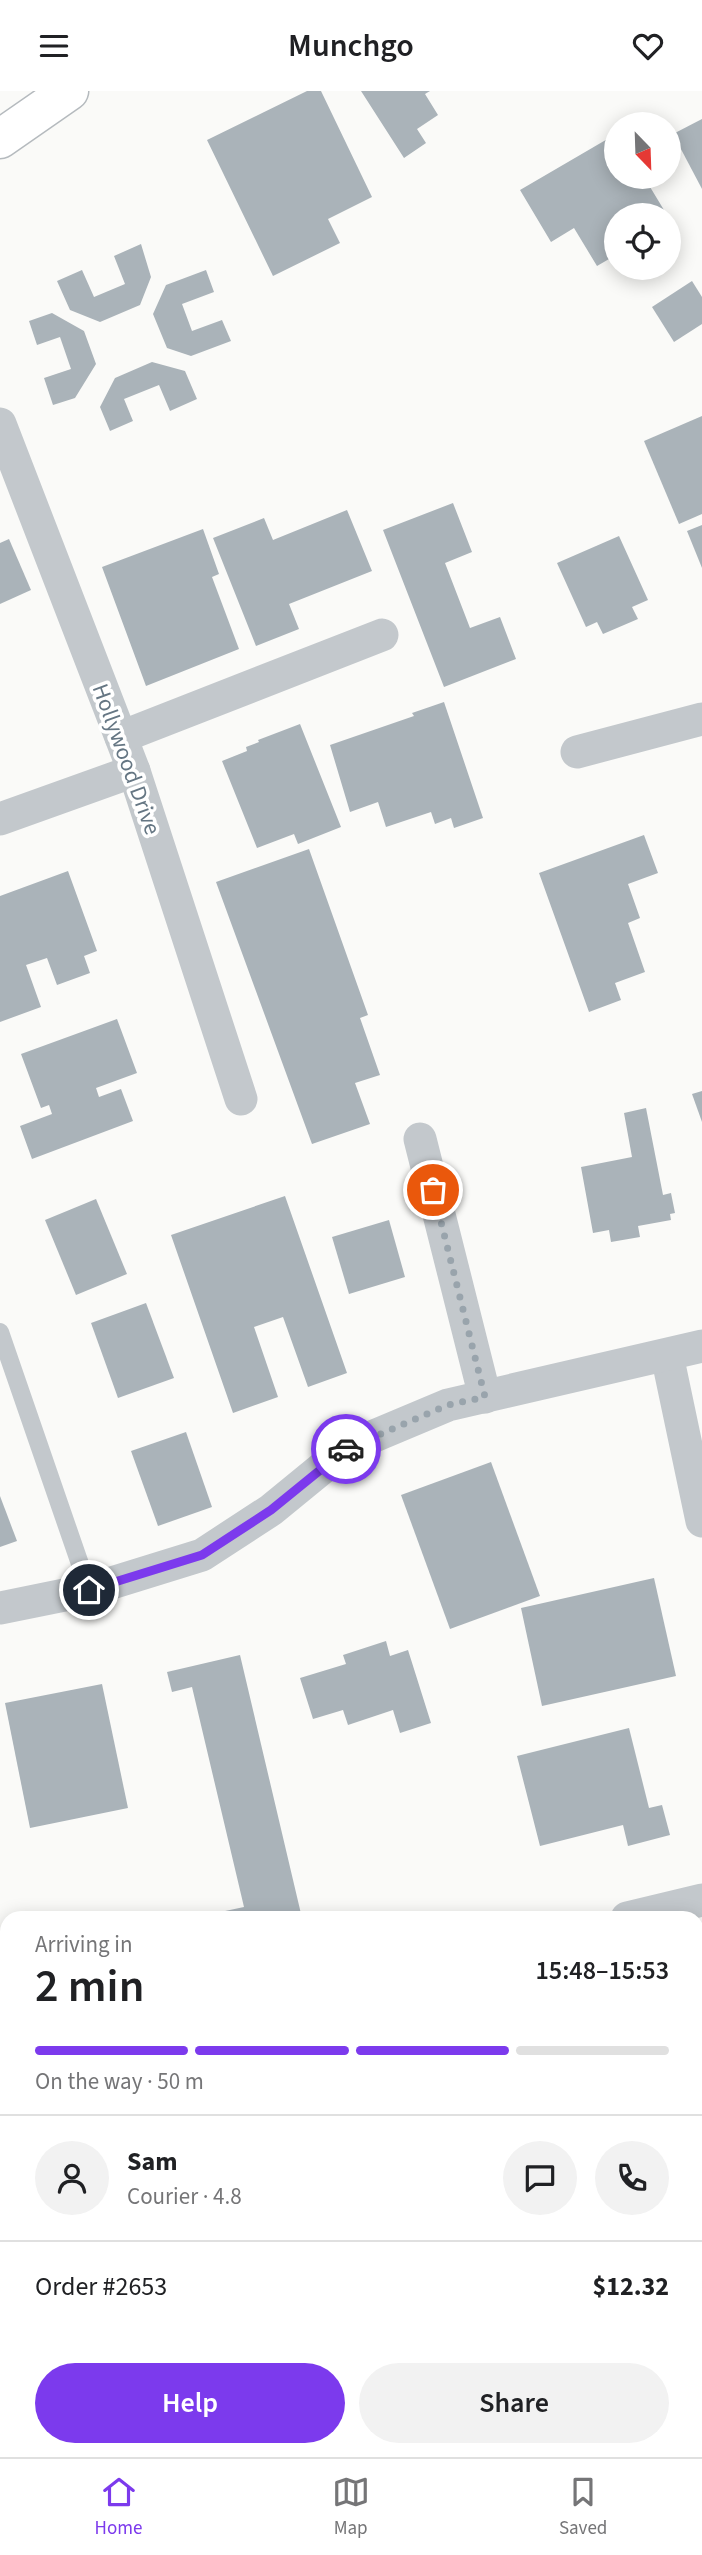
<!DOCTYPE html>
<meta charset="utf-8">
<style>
:root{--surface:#fff;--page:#f2f2f2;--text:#202124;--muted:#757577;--line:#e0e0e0;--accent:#7c3aed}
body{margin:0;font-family:"Source Sans 3",sans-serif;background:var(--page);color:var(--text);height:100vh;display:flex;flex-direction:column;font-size:26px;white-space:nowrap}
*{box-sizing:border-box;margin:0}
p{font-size:23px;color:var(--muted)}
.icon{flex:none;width:38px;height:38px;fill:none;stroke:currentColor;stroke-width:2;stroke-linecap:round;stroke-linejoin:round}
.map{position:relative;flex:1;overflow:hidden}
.sheet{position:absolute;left:0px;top:1820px;width:704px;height:546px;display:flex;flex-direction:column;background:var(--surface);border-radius:21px 21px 0 0;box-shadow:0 4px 18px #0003}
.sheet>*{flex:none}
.needle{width:46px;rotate:157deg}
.fabs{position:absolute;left:604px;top:21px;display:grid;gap:14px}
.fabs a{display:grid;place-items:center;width:77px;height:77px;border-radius:50%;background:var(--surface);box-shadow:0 4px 18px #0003;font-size:35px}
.pin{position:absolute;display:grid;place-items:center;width:60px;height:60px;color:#fff;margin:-30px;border:4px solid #fff;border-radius:50%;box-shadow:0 2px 7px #0007}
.courier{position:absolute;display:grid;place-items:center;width:70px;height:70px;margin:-35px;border:5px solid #7c3aed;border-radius:50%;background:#fff;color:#222;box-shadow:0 2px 9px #0007}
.summary em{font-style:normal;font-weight:600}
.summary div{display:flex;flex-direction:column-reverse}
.summary{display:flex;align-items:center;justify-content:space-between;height:119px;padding:0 35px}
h1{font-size:46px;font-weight:600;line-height:52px}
.bar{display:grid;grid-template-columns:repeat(4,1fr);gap:10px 7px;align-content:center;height:84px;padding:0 35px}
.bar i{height:9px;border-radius:5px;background:var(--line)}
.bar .active{background:var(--accent)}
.bar p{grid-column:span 4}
.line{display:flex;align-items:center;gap:18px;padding:0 35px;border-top:2px solid var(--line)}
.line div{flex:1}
.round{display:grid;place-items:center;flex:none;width:74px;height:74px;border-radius:37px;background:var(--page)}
.button{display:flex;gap:14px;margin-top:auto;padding:14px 35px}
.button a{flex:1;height:80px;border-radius:42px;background:var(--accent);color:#fff;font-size:28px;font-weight:600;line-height:80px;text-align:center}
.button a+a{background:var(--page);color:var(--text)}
header{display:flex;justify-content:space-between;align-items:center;height:91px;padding:0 35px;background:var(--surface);font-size:32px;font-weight:600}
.tab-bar{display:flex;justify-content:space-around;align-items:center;height:98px;border-top:2px solid var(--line);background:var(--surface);font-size:19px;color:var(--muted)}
.tab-bar a{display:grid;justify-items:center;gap:4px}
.tab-bar .active{color:var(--accent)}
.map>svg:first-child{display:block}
</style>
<header><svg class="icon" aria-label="menu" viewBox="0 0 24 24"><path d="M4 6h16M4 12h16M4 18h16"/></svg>Munchgo<svg class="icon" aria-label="heart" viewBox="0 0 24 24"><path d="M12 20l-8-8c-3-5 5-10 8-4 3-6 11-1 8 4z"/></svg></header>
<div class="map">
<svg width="702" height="2366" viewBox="0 0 702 2366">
<rect width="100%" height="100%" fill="#fafaf8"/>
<!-- building -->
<g fill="#aab3b9">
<path d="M307 0H321L372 106 328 128 340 152 273 185 207 49Z"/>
<path d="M361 0H430L425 3 438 24 417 38 426 52 404 67Z"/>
<path d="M702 28V98L673 43Z"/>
<path d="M616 43V86H644L667 124H616V164L597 175 574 137 551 151 520 99Z"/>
<path d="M141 153 151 186 140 214 100 231 70 219 57 190 82 179 94 206 125 193 114 165Z"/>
<path d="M206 179 214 201 182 213 192 240 222 229 231 250 191 265 167 257 153 223 166 194Z"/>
<path d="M692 190 702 206V233L674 251 652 216Z"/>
<path d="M52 222 84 240 96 273 75 307 53 314 44 287 71 278 60 246 37 254 29 230Z"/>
<path d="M152 271 185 280 197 308 170 320 159 294 124 308 133 330 110 340 100 316 115 287Z"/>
<path d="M702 325V423L679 433 644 350Z"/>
<path d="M453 412 472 461 445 472 470 537 500 526 516 568 444 596 383 439Z"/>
<path d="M347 419 372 480 289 513 299 538 256 555 213 447 264 427 273 449Z"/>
<path d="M702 434V477L687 440Z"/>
<path d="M203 438 219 483 212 486 239 558 146 595 102 476Z"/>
<path d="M619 445 648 509 632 516 638 528 603 543 597 531 586 536 557 472Z"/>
<path d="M9 448 31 499 0 513V452Z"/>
<path d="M444 611 483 727 454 737 451 727 435 733 431 721 386 736 378 711 350 721 330 654 414 625 412 622Z"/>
<path d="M300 633 341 736 298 753 294 743 257 757 222 670 247 660 246 656 259 651 258 649Z"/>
<path d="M644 744 658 782 628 793 640 827 628 832 645 881 615 892 621 909 589 921 539 782Z"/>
<path d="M309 758 368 924 360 927 380 984 355 992 370 1033 312 1053 216 791Z"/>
<path d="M68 780 97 860 84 865 90 882 57 894 47 867 26 874 41 916 0 931V805Z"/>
<path d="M117 928 137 982 96 997 99 1006 121 998 133 1030 32 1068 20 1035 52 1023 49 1014 41 1017 21 963Z"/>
<path d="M702 1000V1031L692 1003Z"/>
<path d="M646 1017 663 1104 671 1102 675 1122 670 1123 671 1129 638 1135 640 1146 611 1151 609 1139 593 1142 581 1076 632 1066 624 1022Z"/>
<path d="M285 1105 347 1282 308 1296 283 1226 254 1236 278 1306 233 1322 171 1144Z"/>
<path d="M96 1108 127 1183 76 1204 45 1129Z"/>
<path d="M389 1129 405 1186 349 1203 332 1146Z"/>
<path d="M146 1212 174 1287 118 1307 91 1232Z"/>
<path d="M186 1341 212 1416 158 1435 131 1360Z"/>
<path d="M491 1371 540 1505 450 1538 401 1404Z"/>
<path d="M0 1405 17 1450 0 1456Z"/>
<path d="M654 1487 676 1585 542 1615 521 1517Z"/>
<path d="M386 1550 390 1565 408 1559 431 1632 400 1642 393 1619 348 1634 343 1619 313 1628 300 1587 346 1573 343 1564Z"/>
<path d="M240 1564 302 1827H212L211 1823 244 1816 192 1596 172 1601 167 1581Z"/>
<path d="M102 1593 128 1717 30 1737 5 1612Z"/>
<path d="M629 1637 649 1717 662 1714 670 1744 628 1755 623 1734 540 1755 517 1665Z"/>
<path d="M0 1861H7V1922L0 1923Z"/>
<path d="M702 1976V2010H701L696 1977Z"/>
<path d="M7 1985V2089L0 2090V1986Z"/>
<path d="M696 2061 702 2080V2109L696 2110Z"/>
<path d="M0 2285 7 2319V2343L0 2344Z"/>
<path d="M354 2359H452L454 2366H355Z"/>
<path d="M515 2359H621L623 2366H517Z"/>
</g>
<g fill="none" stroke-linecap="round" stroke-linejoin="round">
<defs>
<path id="primary" d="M0 48 69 0"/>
</defs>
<!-- primary casing -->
<use href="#primary" stroke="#b5babe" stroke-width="41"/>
<!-- service -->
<path stroke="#c3c8cc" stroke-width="18" d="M0 1241 89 1499"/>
<!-- minor -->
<g stroke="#c3c8cc" stroke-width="33">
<path d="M0 333 134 680 241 1008"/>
<path d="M121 646 382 544"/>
<path d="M577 661 702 628"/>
<path d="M0 728 134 680"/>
<path d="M420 1048 485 1306"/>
<path d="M667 1264 702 1430"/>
<path d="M0 1517 89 1499 202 1464 271 1419 348 1356 448 1314 702 1255"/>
<path d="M627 1827 702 1809"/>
<path d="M696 1935 702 1932"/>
<path d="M696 2135 702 2133"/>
<path d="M696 2186 702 2180"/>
<path d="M696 2336 702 2335"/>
<path d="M237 2359 239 2366"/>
</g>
<!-- primary -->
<use href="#primary" stroke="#fff" stroke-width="38"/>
</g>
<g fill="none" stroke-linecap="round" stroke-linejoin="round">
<!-- done -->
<path stroke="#99a4ac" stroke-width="7" stroke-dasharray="0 12.6" d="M346 1358 448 1314 485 1306 433 1099"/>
<!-- route -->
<path stroke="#7c3aed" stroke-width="9" d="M89 1499 202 1464 271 1419 346 1358"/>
</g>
<g text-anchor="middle" stroke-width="7" stroke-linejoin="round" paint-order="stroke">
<!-- street labels -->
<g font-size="23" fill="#657683" stroke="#fff">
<text transform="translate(127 668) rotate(70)" y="8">Hollywood Drive</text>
</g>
</g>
</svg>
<div class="fabs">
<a><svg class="needle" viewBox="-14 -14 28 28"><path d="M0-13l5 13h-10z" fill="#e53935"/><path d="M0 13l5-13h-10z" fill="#757577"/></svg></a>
<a><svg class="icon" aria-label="locate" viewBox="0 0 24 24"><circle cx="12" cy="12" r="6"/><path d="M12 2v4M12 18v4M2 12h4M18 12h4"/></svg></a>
</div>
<div class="pin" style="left:433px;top:1099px;background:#ea580c"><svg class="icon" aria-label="bag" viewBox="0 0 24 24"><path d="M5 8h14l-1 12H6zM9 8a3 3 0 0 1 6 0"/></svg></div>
<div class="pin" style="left:89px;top:1499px;background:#1f2937"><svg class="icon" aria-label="home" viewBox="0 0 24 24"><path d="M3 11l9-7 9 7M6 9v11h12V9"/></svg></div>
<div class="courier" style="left:346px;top:1358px"><svg class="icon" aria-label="car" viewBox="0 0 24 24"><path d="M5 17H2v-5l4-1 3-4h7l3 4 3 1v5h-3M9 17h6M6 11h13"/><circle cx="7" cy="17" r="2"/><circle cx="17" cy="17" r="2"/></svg></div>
<section class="sheet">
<div class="summary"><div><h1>2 min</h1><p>Arriving in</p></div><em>15:48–15:53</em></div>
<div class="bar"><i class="active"></i><i class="active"></i><i class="active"></i><i></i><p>On the way · 50 m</p></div>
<div class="line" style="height:126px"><a class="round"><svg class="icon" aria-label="person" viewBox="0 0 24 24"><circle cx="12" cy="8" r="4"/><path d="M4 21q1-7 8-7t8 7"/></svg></a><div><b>Sam</b><p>Courier · 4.8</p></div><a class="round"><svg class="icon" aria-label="chat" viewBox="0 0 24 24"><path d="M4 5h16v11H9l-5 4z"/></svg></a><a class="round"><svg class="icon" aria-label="phone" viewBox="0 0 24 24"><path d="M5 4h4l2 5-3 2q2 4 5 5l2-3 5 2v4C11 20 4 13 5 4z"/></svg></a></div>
<div class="line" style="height:91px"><div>Order #2653</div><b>$12.32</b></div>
<div class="button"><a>Help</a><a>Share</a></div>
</section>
</div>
<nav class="tab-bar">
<a class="active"><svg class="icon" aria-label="home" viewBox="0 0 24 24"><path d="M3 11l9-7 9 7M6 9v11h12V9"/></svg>Home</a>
<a><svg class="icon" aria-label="map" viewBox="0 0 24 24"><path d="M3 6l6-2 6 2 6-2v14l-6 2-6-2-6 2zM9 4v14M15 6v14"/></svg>Map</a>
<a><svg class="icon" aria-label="saved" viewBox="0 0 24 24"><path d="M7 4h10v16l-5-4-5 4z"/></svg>Saved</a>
</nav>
